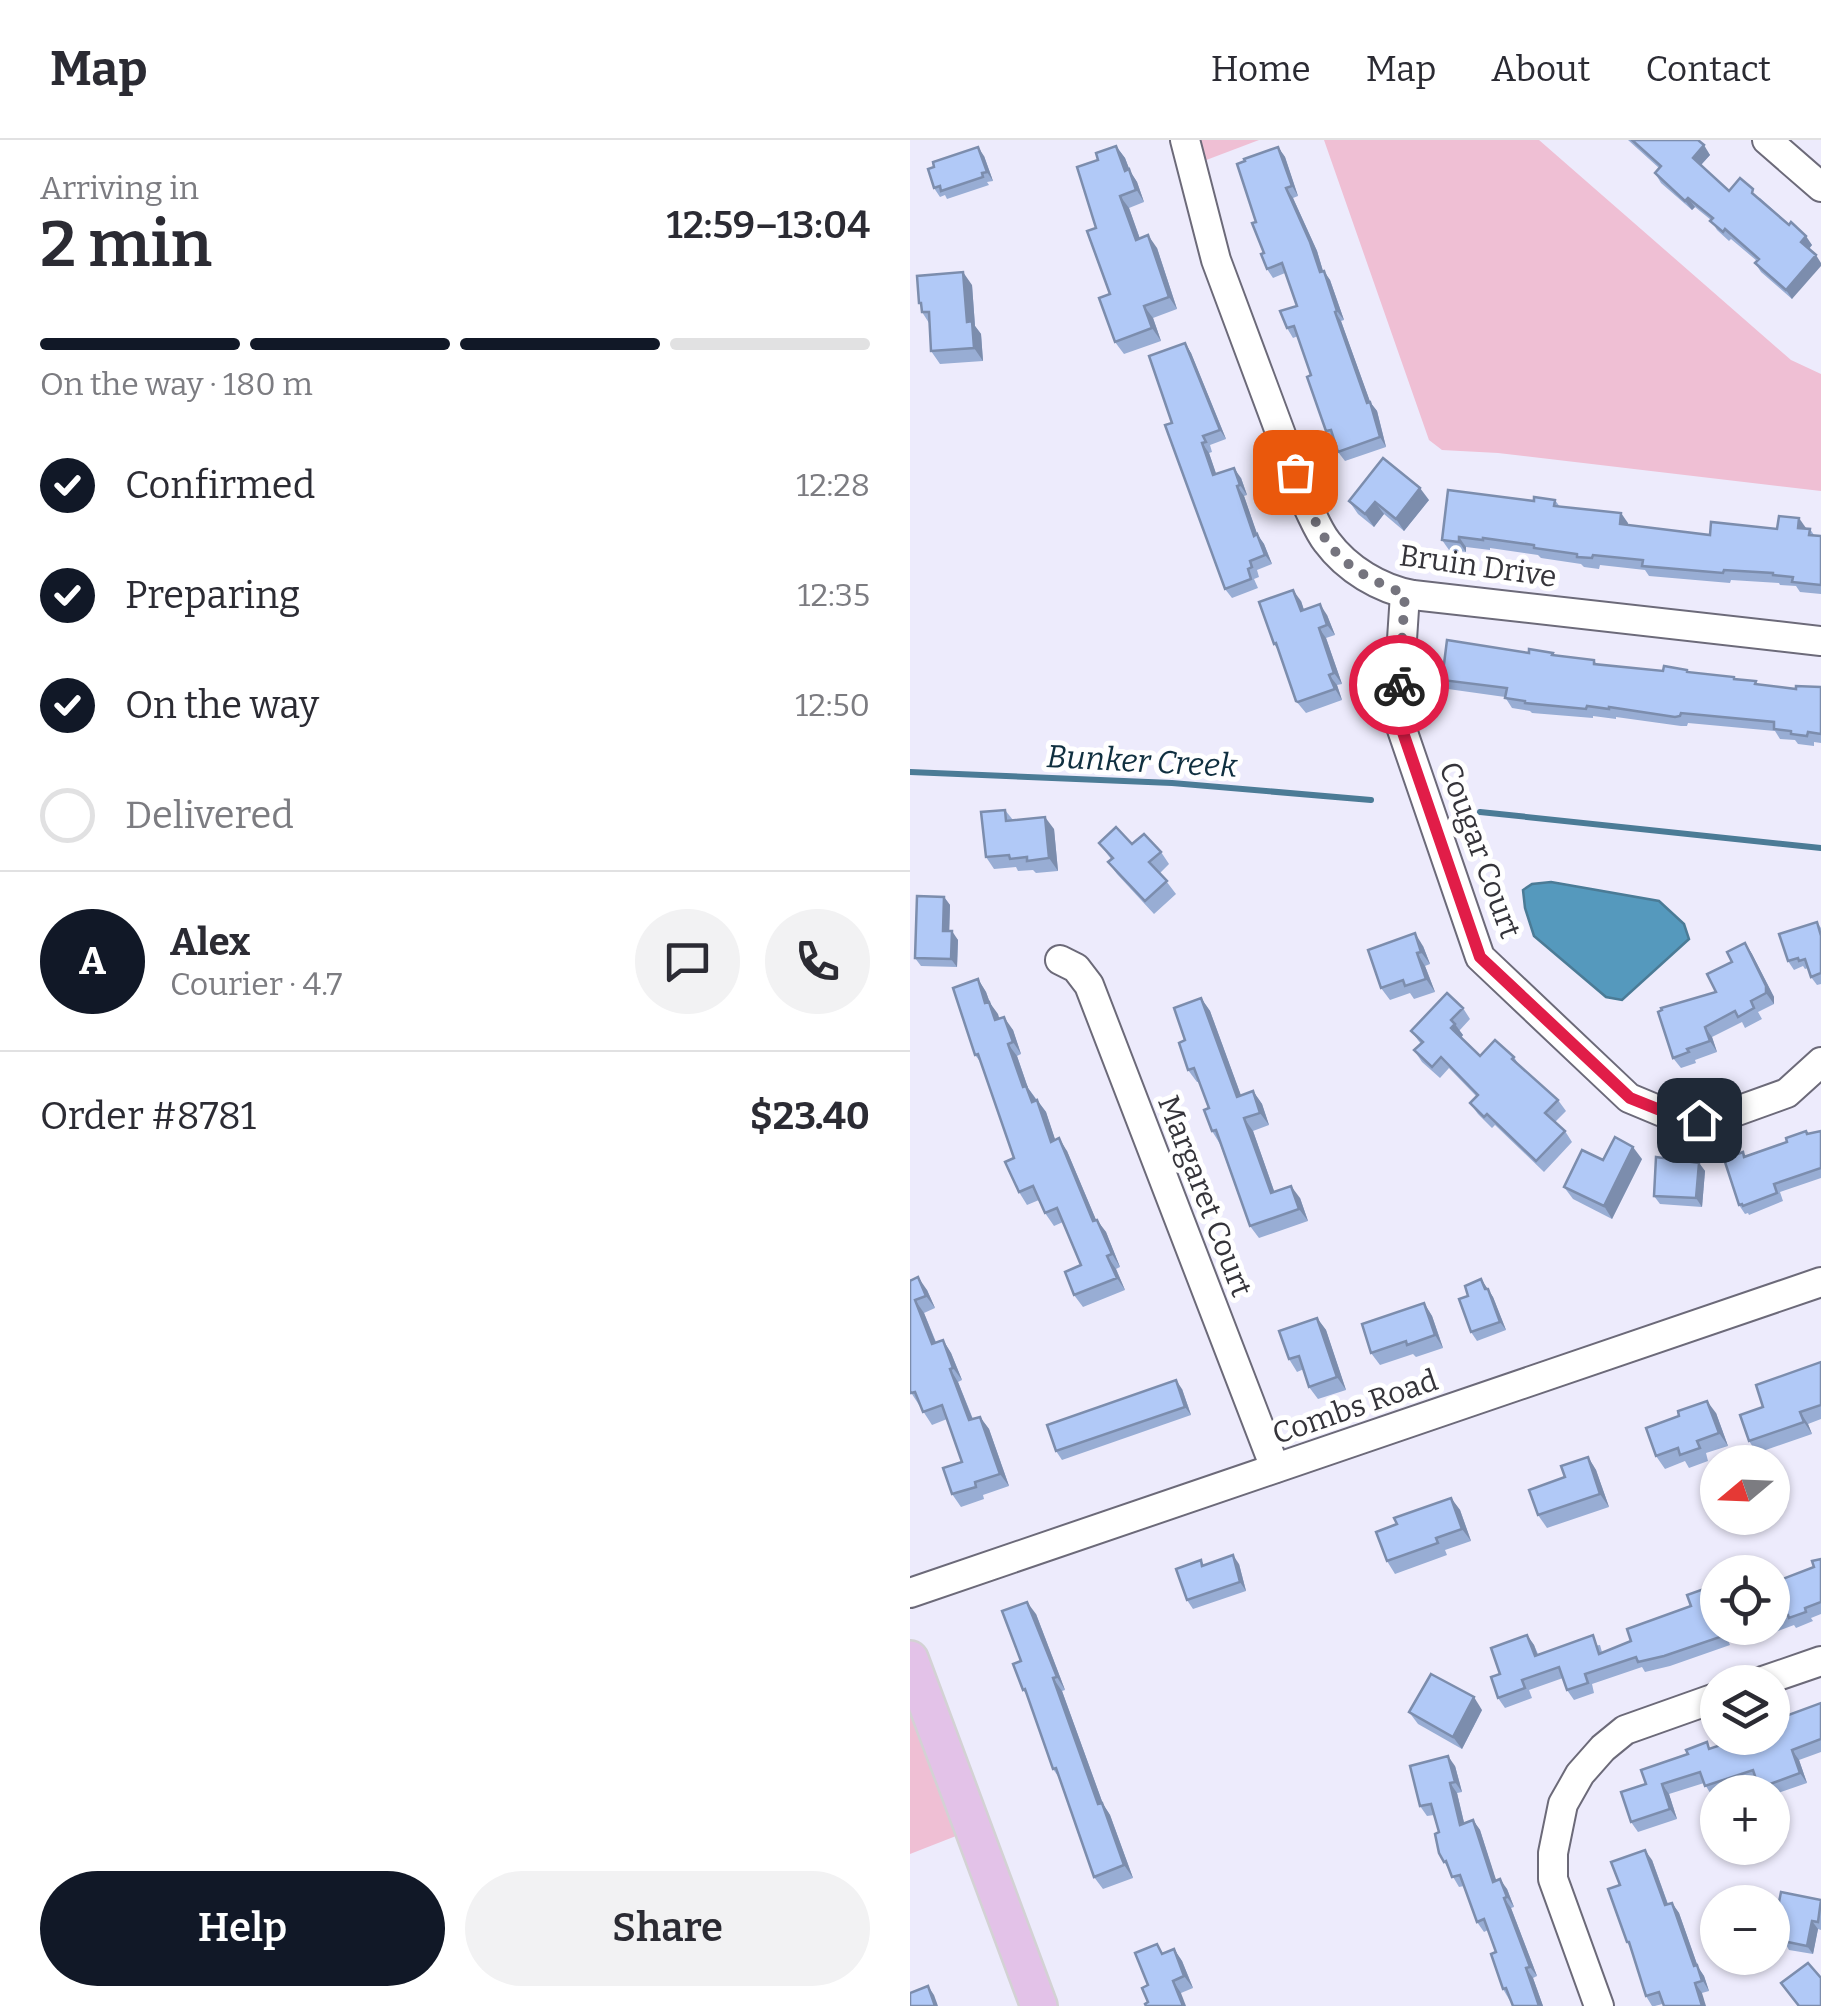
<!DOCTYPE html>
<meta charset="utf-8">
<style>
:root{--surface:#fff;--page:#f2f2f3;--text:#2b2b33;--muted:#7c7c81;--line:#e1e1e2;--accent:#111827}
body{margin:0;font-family:Bitter,serif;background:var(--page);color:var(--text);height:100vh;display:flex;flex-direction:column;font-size:38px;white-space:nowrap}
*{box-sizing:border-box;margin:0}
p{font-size:32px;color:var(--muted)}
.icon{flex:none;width:55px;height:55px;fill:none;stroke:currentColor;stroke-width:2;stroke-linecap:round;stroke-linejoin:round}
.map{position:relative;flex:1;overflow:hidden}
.panel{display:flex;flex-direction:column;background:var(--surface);width:910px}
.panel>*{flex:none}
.needle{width:65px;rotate:251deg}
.fabs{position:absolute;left:790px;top:1305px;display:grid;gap:20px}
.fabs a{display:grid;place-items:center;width:90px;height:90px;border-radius:50%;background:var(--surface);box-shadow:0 2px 8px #0004;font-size:50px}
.pin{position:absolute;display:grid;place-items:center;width:85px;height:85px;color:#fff;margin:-42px;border-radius:20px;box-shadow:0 5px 15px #0006}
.courier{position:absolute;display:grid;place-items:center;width:100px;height:100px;margin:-50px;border:8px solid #e11d48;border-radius:50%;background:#fff;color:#222;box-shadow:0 2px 12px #0007}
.head em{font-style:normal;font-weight:600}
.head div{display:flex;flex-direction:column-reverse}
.head{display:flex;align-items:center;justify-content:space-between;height:170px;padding:0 40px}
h1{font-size:65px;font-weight:600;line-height:75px}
.bar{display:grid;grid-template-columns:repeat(4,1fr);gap:15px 10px;align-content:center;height:120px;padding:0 40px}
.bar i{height:12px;border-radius:8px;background:var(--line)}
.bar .active{background:var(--accent)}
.bar p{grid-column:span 4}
.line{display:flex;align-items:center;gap:25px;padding:0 40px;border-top:2px solid var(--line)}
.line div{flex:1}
.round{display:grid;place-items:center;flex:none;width:105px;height:105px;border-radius:52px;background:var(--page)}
ol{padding:0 40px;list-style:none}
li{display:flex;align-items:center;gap:30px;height:110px}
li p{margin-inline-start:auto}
li .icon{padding:10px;border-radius:50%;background:var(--accent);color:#fff;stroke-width:4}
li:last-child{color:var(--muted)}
li i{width:55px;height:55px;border:5px solid var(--line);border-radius:50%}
.button{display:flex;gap:20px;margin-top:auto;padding:20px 40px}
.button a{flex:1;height:115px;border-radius:60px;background:var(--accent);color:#fff;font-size:40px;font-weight:600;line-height:115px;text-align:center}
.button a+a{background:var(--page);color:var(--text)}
header{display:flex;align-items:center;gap:60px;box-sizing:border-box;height:140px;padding:0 50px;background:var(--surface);border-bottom:2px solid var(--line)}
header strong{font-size:48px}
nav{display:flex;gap:55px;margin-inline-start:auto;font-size:35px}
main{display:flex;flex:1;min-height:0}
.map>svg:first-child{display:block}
</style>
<header>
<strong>Map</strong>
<nav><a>Home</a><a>Map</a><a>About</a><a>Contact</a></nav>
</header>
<main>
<section class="panel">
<div class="head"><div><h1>2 min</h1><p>Arriving in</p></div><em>12:59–13:04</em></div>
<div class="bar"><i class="active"></i><i class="active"></i><i class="active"></i><i></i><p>On the way · 180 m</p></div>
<ol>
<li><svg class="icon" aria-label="check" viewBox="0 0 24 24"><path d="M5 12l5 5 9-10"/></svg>Confirmed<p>12:28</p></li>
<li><svg class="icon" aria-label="check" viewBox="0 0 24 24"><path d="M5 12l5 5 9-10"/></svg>Preparing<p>12:35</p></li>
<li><svg class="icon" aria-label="check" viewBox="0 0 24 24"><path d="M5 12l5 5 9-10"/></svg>On the way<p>12:50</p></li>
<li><i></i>Delivered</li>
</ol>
<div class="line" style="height:180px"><b class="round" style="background:var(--accent);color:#fff">A</b><div><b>Alex</b><p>Courier · 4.7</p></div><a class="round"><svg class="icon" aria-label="chat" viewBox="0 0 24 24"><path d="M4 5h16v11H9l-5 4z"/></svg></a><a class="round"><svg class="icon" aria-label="phone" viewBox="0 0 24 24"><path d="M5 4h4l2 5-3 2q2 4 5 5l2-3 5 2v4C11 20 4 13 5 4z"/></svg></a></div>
<div class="line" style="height:130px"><div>Order #8781</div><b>$23.40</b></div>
<div class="button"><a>Help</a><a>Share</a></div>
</section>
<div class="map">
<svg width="911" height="1866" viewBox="0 0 911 1866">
<rect width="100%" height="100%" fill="#edebfc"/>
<!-- green -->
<g fill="#efbfd4">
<path d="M285 0H349L291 22Z"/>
<path d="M414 0H629L881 220 911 234V351L588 313 532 310 519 300Z"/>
<path d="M0 1571 46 1696 0 1714Z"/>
</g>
<!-- water -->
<path fill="#5599bd" stroke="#4b7b96" stroke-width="2.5" d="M641 742 749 761 774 784 779 799 712 860 696 857 624 796 615 768 613 750 622 744Z"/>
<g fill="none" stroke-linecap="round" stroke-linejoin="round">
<!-- stream -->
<g stroke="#4b7b96" stroke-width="6">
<path d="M0 632 262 643 461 660"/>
<path d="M570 672 911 708"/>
</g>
<defs>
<g id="minor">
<path d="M275 0 306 120 398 367C404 379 409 392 417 402 437 429 470 449 503 455L911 501"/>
<path d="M857 0 911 47"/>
<path d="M495 454 487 575 570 817 719 958 755 973 789 980 816 975 877 953 911 922"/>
<path d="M150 820 166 828 179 845 365 1328"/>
<path d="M0 1453 911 1142"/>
<path d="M850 1542 911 1521"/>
<path d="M689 1866 643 1739V1713L653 1664 670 1634 693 1608 715 1590 808 1557"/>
</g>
<path id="major" d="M0 1519 129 1866"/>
</defs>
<!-- minor casing -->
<use href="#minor" stroke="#6c6a79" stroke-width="32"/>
<!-- major casing -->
<use href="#major" stroke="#d3d2d4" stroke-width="40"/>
<!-- minor -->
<use href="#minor" stroke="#fff" stroke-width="28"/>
<!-- major -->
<use href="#major" stroke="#e3c2e8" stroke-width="35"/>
</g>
<!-- wall -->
<g fill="#98add4">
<path d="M718 0H788L800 15 791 25 819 51 850 58 902 105 899 109 882 159 851 132 845 123 847 121 821 99 819 101 807 90 801 80 785 67 782 70 751 43 745 33 749 28Z"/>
<path d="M206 6 215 18 220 31 227 42 234 62 219 68 230 99 247 108 267 169 243 178 251 201 214 214 205 202 188 20Z"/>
<path d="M368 7 375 17 388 56 383 58 407 111 413 131 420 140 434 180 431 181 460 262 467 271 476 307 435 321 428 312 424 300 416 291 401 235 388 196 383 198 377 188 387 166 375 133 363 138 357 129 346 82Z"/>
<path d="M74 16 83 41 77 42 79 45 37 59 35 55 30 57 24 48Z"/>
<path d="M62 145 65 186 71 194 73 221 30 224 21 211 19 183 12 172V167L9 163Z"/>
<path d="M275 203 281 213 316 299 300 305 302 312 299 313 306 334 331 338 337 355 334 356 347 394 354 404 362 424 347 430 349 437 344 439 348 448 322 458 315 449 262 283Z"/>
<path d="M519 360 494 391 474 374 464 387 448 374 439 361Z"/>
<path d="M645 360 650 367 711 373 718 385 800 395 896 388 900 389 904 395 911 396V454L890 452 886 446 870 445 869 443 821 440 820 443 739 436 735 430 690 425 689 429 674 427 671 424 631 418 628 415 580 408V410L556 407V412L539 410 532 400 624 361Z"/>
<path d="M391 461 394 470 417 475 425 495 416 498 432 544 427 545 432 560 396 573 386 561 369 511 364 504Z"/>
<path d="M619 513 684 520 687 525 753 531 777 530 779 532 824 537 826 539 848 545 886 549 911 547V603L904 602V606L888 604 885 600 870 599 865 591 778 583 777 586H771L706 577V579L683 576V578L622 573 620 571 602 568 595 557 538 549 532 540Z"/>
<path d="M95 670 103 680 144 689 148 731 126 733 123 730 108 731 106 727 84 729 76 717Z"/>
<path d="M189 703 222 704 251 712 259 724 250 733 266 754 244 774 207 734 198 722 201 719Z"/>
<path d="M34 757 40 765 39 791 48 800 47 827 11 826 5 818Z"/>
<path d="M907 782 911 788V844L907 845 901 837 898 828 895 829 893 826 884 830 878 821Z"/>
<path d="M835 803 842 814 864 857V864L848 872 852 879 835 888 832 882 802 897 807 912 785 920 786 923 771 928 763 918 806 852 822 822Z"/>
<path d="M513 806 520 824 515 826 525 852 504 859 500 853 480 860 471 848Z"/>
<path d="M68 839 76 852 80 863 89 879 103 890 111 914 107 916 118 948 136 972 145 1000 157 1011 186 1080 196 1092 210 1127 206 1129 215 1150 173 1167 164 1155 171 1125 153 1082 144 1086 135 1073 129 1060 117 1065 109 1052 104 1018 72 924 65 915Z"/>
<path d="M291 858 300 871 331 956 343 951 352 964 359 985 343 991 364 1051 390 1058 398 1081 349 1098 340 1086 310 1004 302 991 299 968 289 942H287L278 930 275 900Z"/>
<path d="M553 868 560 879 549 891 553 895 551 898 570 916 604 917 610 927 648 960 656 971 645 982 655 991 662 1002 634 1032 585 985 582 988 568 974 560 963 567 957 539 928 530 938 512 922 504 910 511 904 501 891Z"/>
<path d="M911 991V1038L870 1052 873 1061 839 1075 838 1073 835 1074 829 1065 833 1012 836 1016 898 994Z"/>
<path d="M732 1019 702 1079 663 1059 654 1047 693 1020Z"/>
<path d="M789 1023 795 1031 792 1067 750 1064 744 1056Z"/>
<path d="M0 1139 17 1150 25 1168 14 1173 26 1202 33 1200 41 1213 52 1240 48 1242 63 1279 70 1277 79 1289 99 1346 73 1355 74 1359 51 1367 42 1354 52 1322 37 1279 22 1285 0 1251Z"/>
<path d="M571 1139 583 1157 596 1190 567 1201 561 1192 558 1156Z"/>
<path d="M514 1163 522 1176 533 1208 506 1217 503 1214 470 1225 461 1213Z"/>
<path d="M407 1178 416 1190 436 1250 408 1259 399 1247 394 1229 387 1232 379 1219Z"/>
<path d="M911 1222V1279L898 1284 902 1294 847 1313 839 1301 853 1267Z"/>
<path d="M272 1249 281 1275 152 1320 146 1311Z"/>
<path d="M806 1273 818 1306 796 1313 798 1321 779 1328 775 1321 755 1329 746 1316Z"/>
<path d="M678 1317 686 1330 699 1367 637 1388 628 1375 655 1337Z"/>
<path d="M541 1358 550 1370 561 1401 535 1410 537 1415 485 1434 477 1421 487 1384Z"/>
<path d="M911 1419V1474L901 1478 903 1481 886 1488 884 1485 865 1492 862 1488V1443L904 1427Z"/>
<path d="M291 1420 294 1425 329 1424 336 1451 283 1469 277 1460Z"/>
<path d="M126 1474 155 1550 152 1551 193 1664 200 1675 223 1738 193 1749 184 1737 150 1639 143 1629 117 1555 113 1550 111 1521Z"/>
<path d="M808 1488H837L816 1495 820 1505 760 1526 735 1532 732 1527 682 1544 684 1553 664 1560 657 1550 653 1538 619 1550 622 1558 595 1568 588 1558 590 1534 617 1495 624 1505 628 1514 690 1505 692 1512Z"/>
<path d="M911 1563V1612L889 1620 897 1643 862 1655V1652H853L847 1641 813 1652H808V1654L802 1656 794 1643 759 1654 767 1679 728 1692 721 1682 736 1644 801 1609 832 1598Z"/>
<path d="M572 1570 552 1609 508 1584 499 1572Z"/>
<path d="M545 1626 552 1652 547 1653 554 1683 563 1680 570 1690 586 1741 597 1749 604 1767 601 1768 627 1836 623 1838 633 1866H603L593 1849 586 1812 578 1790 574 1792 567 1782 554 1746 549 1747 529 1713V1692L524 1675 517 1676 510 1666Z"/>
<path d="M742 1720 758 1764 762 1763 769 1773 788 1827 794 1836 799 1851 745 1866H742L736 1856 721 1808 717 1802 710 1745Z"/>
<path d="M911 1760V1790L908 1789 903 1814 879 1810 874 1801 868 1800 862 1792V1786Z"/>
<path d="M264 1809 272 1821 283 1848 271 1853 238 1862V1845L254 1813Z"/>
</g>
<!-- shaded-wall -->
<g fill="#7c8dad">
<path d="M794 5 800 15 789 27 783 18Z"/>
<path d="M206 6 215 18 220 31 227 42 234 62 215 31Z"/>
<path d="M68 7 74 16 83 41 77 32Z"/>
<path d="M368 7 375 17 388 56 382 46Z"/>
<path d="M376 48 383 58 407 111 416 141 410 132Z"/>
<path d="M210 56 219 68 235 113 226 100Z"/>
<path d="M778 58 785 67 782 70 775 61Z"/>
<path d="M238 95 247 108 267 169 259 157Z"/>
<path d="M896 96 902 105 897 111 891 102Z"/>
<path d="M906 115 911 123V126L882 159 876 150Z"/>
<path d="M414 131 420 140 434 180 427 171Z"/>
<path d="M53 132 62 145 65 186 71 194 73 221 64 208 57 182Z"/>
<path d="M234 166 243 178 251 201 242 188Z"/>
<path d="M425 172 431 181 462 267 460 262 467 271 476 307 470 297Z"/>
<path d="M275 203 281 213 316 299 310 290Z"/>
<path d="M292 303 299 313 310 345 303 335Z"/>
<path d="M324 328 331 338 337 355 330 345Z"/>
<path d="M327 346 334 356 351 405 344 396Z"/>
<path d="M510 348 519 360 494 391 486 379Z"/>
<path d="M465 362 474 374 464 387 455 374Z"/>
<path d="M711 373 718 383 717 394 710 384Z"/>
<path d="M889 378 896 388 895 398 888 388Z"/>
<path d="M347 394 354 404 362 424 355 415Z"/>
<path d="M549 397 556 407V412L549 402Z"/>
<path d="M383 450 391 461 398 482 391 471Z"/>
<path d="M410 464 417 475 425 495 417 485Z"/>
<path d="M409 488 416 498 432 544 424 533Z"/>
<path d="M419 535 427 545 432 560 425 549Z"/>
<path d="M135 677 144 689 148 731 139 718Z"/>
<path d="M34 757 40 765 39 799 33 791Z"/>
<path d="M42 791 48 800 47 827 41 819Z"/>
<path d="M505 793 513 806 520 824 511 812Z"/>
<path d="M835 803 842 814 864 857V864L856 853Z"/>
<path d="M507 813 515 826 525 852 516 839Z"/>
<path d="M68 839 76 852 80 863 88 874 94 893 75 863Z"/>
<path d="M291 858 300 871 336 969 327 957Z"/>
<path d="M94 877 103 890 111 914 103 902Z"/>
<path d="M545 884 553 895 549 900 541 888Z"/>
<path d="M795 887 802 897 807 912 800 901Z"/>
<path d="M98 904 107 916 118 948 125 958 130 974 113 947Z"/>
<path d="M343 951 352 964 359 985 350 973Z"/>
<path d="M127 960 136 972 150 1014 141 1002Z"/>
<path d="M334 978 343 991 369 1065 361 1053Z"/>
<path d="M149 998 157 1011 192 1094 183 1081Z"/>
<path d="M723 1007 732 1019 702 1079 694 1066Z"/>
<path d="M789 1023 795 1031 792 1067 786 1058Z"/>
<path d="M381 1046 390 1058 398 1081 389 1069Z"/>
<path d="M187 1080 196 1092 210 1127 202 1114Z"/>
<path d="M197 1116 206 1129 215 1150 207 1138Z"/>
<path d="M8 1137 17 1150 25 1168 16 1156Z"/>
<path d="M571 1139 583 1157 596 1190 590 1182Z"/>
<path d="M5 1160 14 1173 31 1216 22 1204Z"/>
<path d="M514 1163 522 1176 533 1208 525 1195Z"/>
<path d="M407 1178 416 1190 436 1250 427 1237Z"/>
<path d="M33 1200 41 1213 52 1240 43 1228Z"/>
<path d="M40 1229 48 1242 68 1293 59 1280Z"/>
<path d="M266 1240 272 1249 281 1275 275 1267Z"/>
<path d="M797 1261 806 1273 818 1306 809 1293Z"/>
<path d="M890 1272 898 1284 902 1294 894 1282Z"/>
<path d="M70 1277 79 1289 99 1346 90 1334Z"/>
<path d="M678 1317 686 1330 699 1367 690 1354Z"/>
<path d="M541 1358 550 1370 561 1401 552 1389Z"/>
<path d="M323 1415 329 1424 336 1451 330 1442Z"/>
<path d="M117 1462 126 1474 155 1550 147 1537Z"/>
<path d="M617 1495 624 1505 631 1525 625 1516Z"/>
<path d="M143 1538 152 1551 193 1664 200 1675 223 1738 214 1725 188 1664Z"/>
<path d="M564 1557 572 1570 552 1609 543 1597Z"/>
<path d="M882 1610 889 1620 897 1643 890 1633Z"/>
<path d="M538 1616 545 1626 552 1652 545 1642Z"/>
<path d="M540 1643 547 1653 557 1695 550 1685Z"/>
<path d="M752 1644 759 1654 767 1679 760 1669Z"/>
<path d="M563 1680 570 1690 590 1752 583 1742Z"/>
<path d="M735 1710 742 1720 762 1776 755 1765Z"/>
<path d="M590 1739 597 1749 604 1767 597 1757Z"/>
<path d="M594 1758 601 1768 627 1836 620 1827Z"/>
<path d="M762 1763 769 1773 788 1827 794 1836 799 1851 784 1826Z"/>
<path d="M902 1781 908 1789 903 1814 897 1806Z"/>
<path d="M264 1809 272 1821 283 1848 274 1836Z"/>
<path d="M616 1828 623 1838 633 1866H629Z"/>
<path d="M263 1841 271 1853 276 1866H273Z"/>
<path d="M785 1843 792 1853 796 1866H792Z"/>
<path d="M18 1846 24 1855 28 1866H25Z"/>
</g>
<!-- building -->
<g fill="#b1c9f7" stroke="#7c8dad" stroke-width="2.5">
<path d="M722 0H788L794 5 783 18 819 51 830 38 843 49 842 53 879 85 881 82 896 96 891 102 906 115 876 150 845 123 849 119 815 89 813 92 800 81 803 78 778 58 775 61 745 33 751 26Z"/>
<path d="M206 6 215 31 219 29 226 50 210 56 226 100 238 95 259 157 234 166 242 188 205 202 189 158 200 154 177 91 186 88 167 27 188 20 186 13Z"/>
<path d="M68 7 77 32 72 33 73 37 31 51 30 46 24 48 18 29 24 27 23 22Z"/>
<path d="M368 7 382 46 376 48 400 102 410 132 414 131 427 171 425 172 457 263 460 262 470 297 428 312 421 290 416 291 397 237 401 235 384 186 377 188 370 171 387 166 372 123 357 129 351 114 354 113 342 83 346 82 327 24 335 21 334 19Z"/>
<path d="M53 132 57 182 62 181 64 208 21 211 19 172H12L11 163H9L7 136Z"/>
<path d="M275 203 310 290 293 296 296 302 292 303 303 335 324 328 330 345 327 346 344 396 347 394 355 415 340 421 342 427 338 429 341 439 315 449 255 285 262 283 239 216Z"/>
<path d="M473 318 510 348 486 379 465 362 455 374 439 361Z"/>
<path d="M538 350 624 361V357L645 360 644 366 711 373 710 384 800 395 801 382 867 389 869 376 889 378 888 388 900 389 899 395 911 396V445L882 442 883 437 863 435V433L814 430 813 433 732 426 733 420 683 415 682 418 667 417V414L624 408V405L573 398V400L549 397V402L532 400Z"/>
<path d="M383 450 391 471 410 464 417 485 409 488 424 533 419 535 425 549 388 562 386 561 366 503 364 504 349 462Z"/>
<path d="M537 500 619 513V509L643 513 642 515 684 520V524L753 531 754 526 777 530V532L824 537V539L846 541 845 544 886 549V546L911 547V594L898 592 897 596 881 594V591L864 589V582L771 573 770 576 765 577 699 567V569L677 566 676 569 615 563V561L595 558 597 548 532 540Z"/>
<path d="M95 670 96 681 135 677 139 718 117 721V717L100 719 99 715 76 717 71 672Z"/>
<path d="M206 687 222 704 234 694 251 712 239 722 257 741 235 761 198 722 203 718 189 703Z"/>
<path d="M7 756 34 757 33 791H42L41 819 5 818Z"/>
<path d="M907 782 911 796V833L901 837 895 819 889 821 888 818 878 821 869 794Z"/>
<path d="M505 793 511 812 507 813 516 839 495 846 493 840 471 848 458 810Z"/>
<path d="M835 803 856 846V853L841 861 844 868 828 877 825 871 795 887 800 901 777 909 779 912 763 918 748 872 752 870 751 868 806 852 797 834 822 822 817 812Z"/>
<path d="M68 839 75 863 79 862 85 880 94 877 103 902 98 904 113 947 116 946 122 962 127 960 141 1002 149 998 183 1081 187 1080 202 1114 197 1116 207 1138 164 1155 155 1132 171 1125 147 1068 135 1073 123 1046 109 1052 95 1022 104 1018 68 914 65 915 43 848Z"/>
<path d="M537 853 553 868 541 880 545 884 541 888 570 916 585 900 604 917 602 919 648 960 635 973 655 991 626 1021 577 974 574 977 560 963 568 955 531 917 522 927 504 910 513 902 501 891Z"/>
<path d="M291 858 327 957 343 951 350 973 334 978 361 1053 381 1046 389 1069 340 1086 306 990 302 991 294 970 299 968 284 928 278 930 269 903 275 900 264 868Z"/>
<path d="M896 991 897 994 911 991V1028L864 1044 867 1053 833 1066 832 1064 829 1065 814 1019 833 1012 834 1017 877 1002 876 998Z"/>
<path d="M705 997 723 1007 694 1066 654 1047 672 1010 693 1020Z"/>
<path d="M746 1017 789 1023 786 1058 744 1056Z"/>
<path d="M8 1137 16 1156 5 1160 22 1204 33 1200 43 1228 40 1229 59 1280 70 1277 90 1334 65 1342 66 1347 42 1354 33 1328 52 1322 32 1265 13 1272 5 1252 1 1253 0 1251V1141Z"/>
<path d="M571 1139 575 1149H578L590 1182 561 1192 549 1159 558 1156 555 1146Z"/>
<path d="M514 1163 525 1195 497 1205 496 1201 461 1213 452 1184Z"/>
<path d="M407 1178 427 1237 399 1247 389 1216 379 1219 369 1191Z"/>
<path d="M911 1222V1265L890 1272 894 1282 839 1301 830 1275 853 1267 846 1245Z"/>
<path d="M266 1240 275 1267 146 1311 137 1285Z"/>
<path d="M797 1261 809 1293 787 1301 790 1308 770 1315 768 1308 746 1316 736 1288 769 1276 768 1271Z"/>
<path d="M678 1317 690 1354 628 1375 619 1350 655 1337 651 1326Z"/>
<path d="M541 1358 552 1389 526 1398 528 1403 477 1421 466 1392 487 1384 484 1378Z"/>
<path d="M323 1415 330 1442 277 1460 266 1429 291 1420 292 1426Z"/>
<path d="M911 1419V1462L895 1468 896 1472 879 1478 878 1475 862 1480V1443L904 1427 902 1421Z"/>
<path d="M808 1444V1488H811L813 1496 754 1516 728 1522 726 1517 675 1534 678 1543 657 1550 649 1527 612 1540 615 1548 588 1558 581 1537 590 1534 581 1508 617 1495 625 1516 683 1495 689 1514 721 1501 717 1489 781 1466 777 1455Z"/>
<path d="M117 1462 147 1537 143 1538 188 1664 192 1663 214 1725 184 1737 146 1628 143 1629 115 1549 113 1550 103 1524 111 1521 92 1471Z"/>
<path d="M521 1534 564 1557 543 1597 499 1572Z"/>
<path d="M911 1563V1599L882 1610 890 1633 849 1648 843 1630 795 1646 790 1632 752 1644 760 1669 721 1682 711 1652 736 1644 731 1630 778 1614 776 1610 797 1602 799 1609 832 1598H862V1581Z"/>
<path d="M538 1616 545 1642 540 1643 550 1685 563 1680 583 1742 590 1739 597 1757 594 1758 620 1827 616 1828 629 1866H603L596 1848 593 1849 581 1814 586 1812 574 1779 567 1782 550 1735 542 1737 536 1721 534 1722 529 1713 525 1694 529 1692 521 1664 510 1666 500 1626Z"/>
<path d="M735 1710 755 1765 762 1763 784 1826 787 1825 792 1841 785 1843 792 1866H754L749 1852 736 1856 719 1802H717L698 1749 710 1745 701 1722Z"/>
<path d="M871 1752 911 1760 908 1782 902 1781 897 1806 873 1801 875 1794 862 1791 866 1762H869Z"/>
<path d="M247 1804 252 1814 264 1809 274 1836 263 1841 273 1866H236L235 1864 238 1862 232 1848 238 1845 225 1813Z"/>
<path d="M898 1823 911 1838V1866H889L871 1843Z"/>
<path d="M18 1846 25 1866H0V1853Z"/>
</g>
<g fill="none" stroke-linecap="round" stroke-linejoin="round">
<!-- done -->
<path stroke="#75747e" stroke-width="10" stroke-dasharray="0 18" d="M385 332C412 403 422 425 495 454L489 545"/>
<!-- route -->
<path stroke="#e11d48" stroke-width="12" d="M489 545 487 575 570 817 720 958 755 972 789 980"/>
</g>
<g text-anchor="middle" stroke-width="10" stroke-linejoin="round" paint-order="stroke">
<!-- street labels -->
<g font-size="30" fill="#35343a" stroke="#fff">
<text transform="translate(568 426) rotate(8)" y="10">Bruin Drive</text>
<text transform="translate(570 710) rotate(70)" y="10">Cougar Court</text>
<text transform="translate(295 1056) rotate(69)" y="10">Margaret Court</text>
<text transform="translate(445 1267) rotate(-19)" y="10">Combs Road</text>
</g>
<!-- water labels -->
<g font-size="32" font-style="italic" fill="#0f2f3f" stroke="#fff">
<text transform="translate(232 621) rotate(3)" y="11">Bunker Creek</text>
</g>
</g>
</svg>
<div class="fabs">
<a><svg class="needle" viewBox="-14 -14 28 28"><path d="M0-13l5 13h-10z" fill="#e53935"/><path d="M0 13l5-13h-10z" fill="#7c7c81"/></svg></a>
<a><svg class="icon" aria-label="locate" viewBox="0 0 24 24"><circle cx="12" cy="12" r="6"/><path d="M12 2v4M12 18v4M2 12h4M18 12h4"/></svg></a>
<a><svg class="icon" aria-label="layers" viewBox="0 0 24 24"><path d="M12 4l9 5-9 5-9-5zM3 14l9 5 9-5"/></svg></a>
<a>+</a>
<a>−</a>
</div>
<div class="pin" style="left:385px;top:332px;background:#ea580c"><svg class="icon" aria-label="bag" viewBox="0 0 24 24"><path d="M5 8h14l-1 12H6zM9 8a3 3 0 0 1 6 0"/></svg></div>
<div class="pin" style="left:789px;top:980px;background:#1f2937"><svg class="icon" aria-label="home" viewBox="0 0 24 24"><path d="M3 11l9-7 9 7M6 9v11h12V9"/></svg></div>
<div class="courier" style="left:489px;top:545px"><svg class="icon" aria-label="bike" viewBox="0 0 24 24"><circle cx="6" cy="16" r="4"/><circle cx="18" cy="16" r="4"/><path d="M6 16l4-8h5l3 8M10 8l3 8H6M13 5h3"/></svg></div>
</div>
</main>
